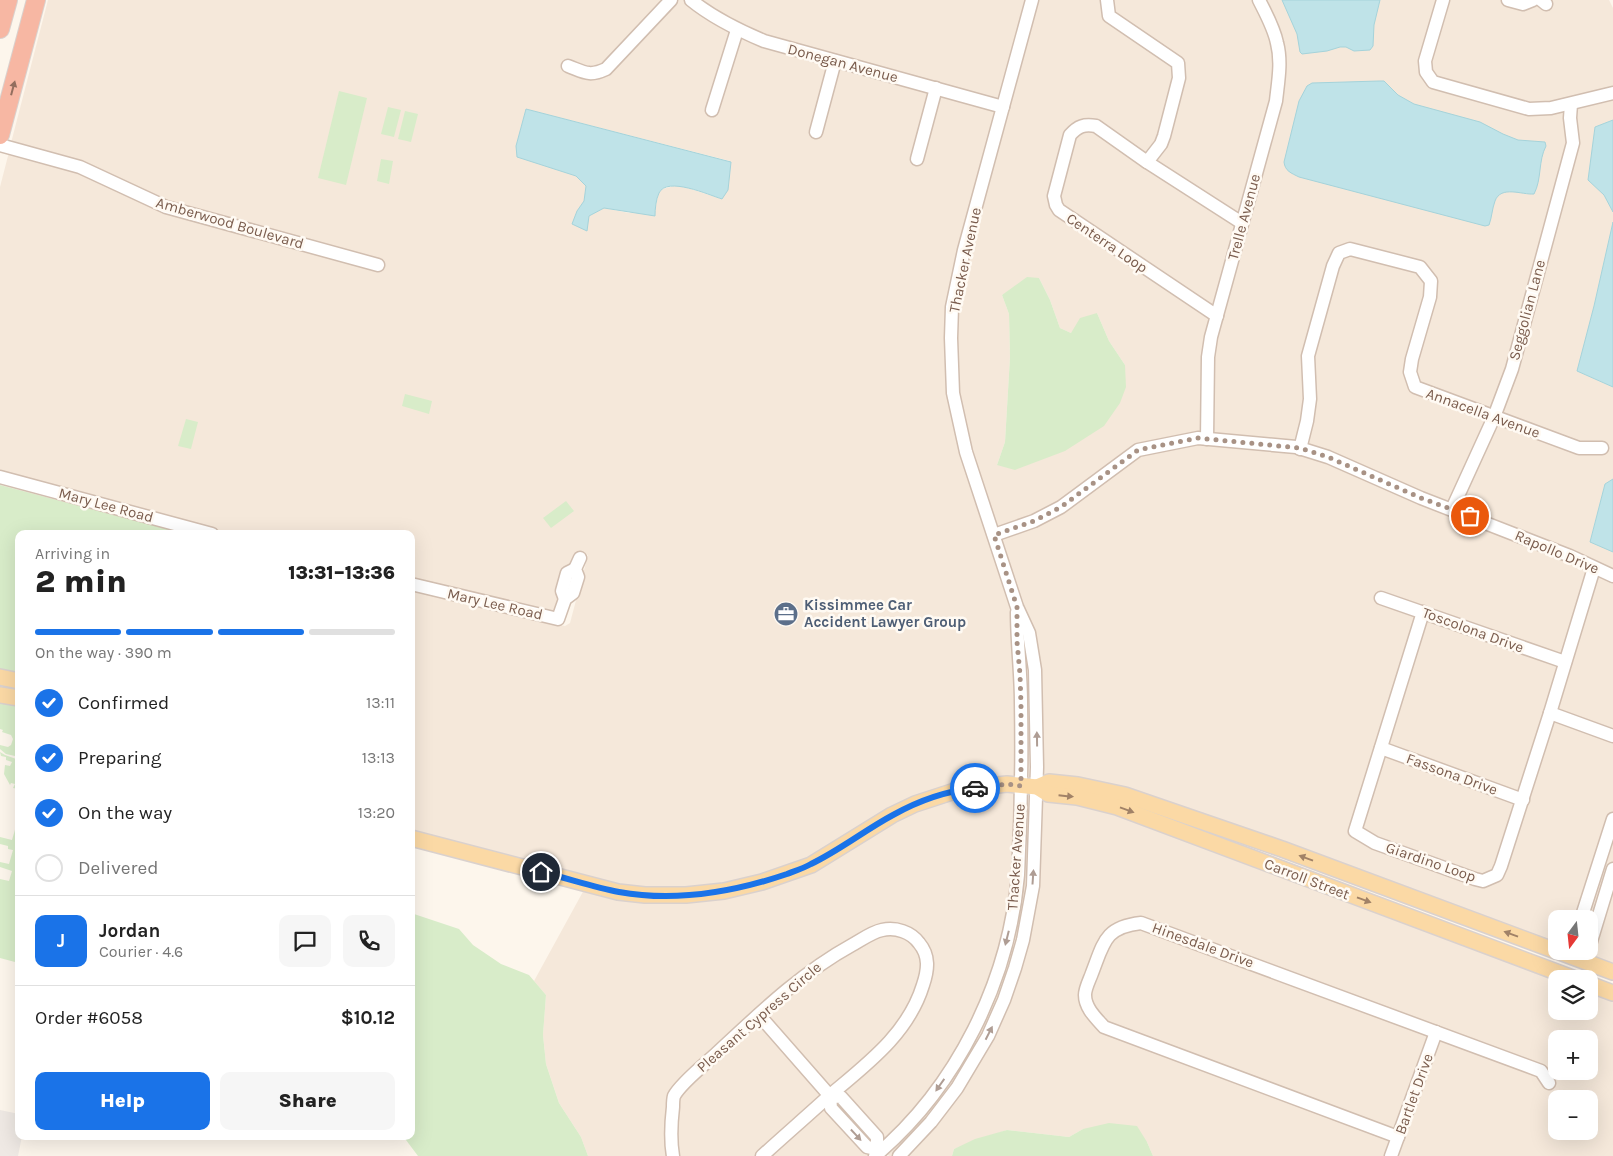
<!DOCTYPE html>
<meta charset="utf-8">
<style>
:root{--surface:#fff;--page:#f6f6f6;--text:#222;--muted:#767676;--line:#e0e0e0;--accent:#1a73e8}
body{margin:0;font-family:Karla,sans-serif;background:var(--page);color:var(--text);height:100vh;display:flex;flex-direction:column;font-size:19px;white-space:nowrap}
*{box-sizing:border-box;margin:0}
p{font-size:16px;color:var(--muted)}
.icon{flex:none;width:28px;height:28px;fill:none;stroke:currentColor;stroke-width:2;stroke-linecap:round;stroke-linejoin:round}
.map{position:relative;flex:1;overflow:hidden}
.drawer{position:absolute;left:15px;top:530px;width:400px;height:610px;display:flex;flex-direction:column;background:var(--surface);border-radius:10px;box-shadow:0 5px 20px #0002}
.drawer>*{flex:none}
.needle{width:32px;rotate:195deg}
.fabs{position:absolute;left:1548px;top:910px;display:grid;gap:10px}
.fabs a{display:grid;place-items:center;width:50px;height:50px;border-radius:10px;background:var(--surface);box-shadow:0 5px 20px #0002;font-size:25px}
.pin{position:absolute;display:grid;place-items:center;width:42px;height:42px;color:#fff;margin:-21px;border:2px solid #fff;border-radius:50%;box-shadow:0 1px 5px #0007}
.courier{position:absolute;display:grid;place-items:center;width:50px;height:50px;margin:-25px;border:4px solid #1a73e8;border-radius:50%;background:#fff;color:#222;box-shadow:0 1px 6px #0007}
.summary em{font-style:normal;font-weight:800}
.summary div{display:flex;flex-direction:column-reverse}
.summary{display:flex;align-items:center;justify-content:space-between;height:85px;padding:0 20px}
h1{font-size:32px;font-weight:800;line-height:38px}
.bar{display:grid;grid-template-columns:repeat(4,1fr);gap:8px 5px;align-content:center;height:60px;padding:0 20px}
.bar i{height:6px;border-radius:4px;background:var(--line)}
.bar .selected{background:var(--accent)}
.bar p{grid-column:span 4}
.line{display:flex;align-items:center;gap:12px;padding:0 20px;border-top:1px solid var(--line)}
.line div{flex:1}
.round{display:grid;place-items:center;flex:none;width:52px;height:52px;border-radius:10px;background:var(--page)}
ol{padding:0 20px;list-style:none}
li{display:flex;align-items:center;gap:15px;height:55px}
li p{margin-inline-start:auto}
li .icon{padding:5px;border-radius:50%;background:var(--accent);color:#fff;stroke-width:4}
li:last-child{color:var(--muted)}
li i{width:28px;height:28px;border:2px solid var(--line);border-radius:50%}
.button{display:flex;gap:10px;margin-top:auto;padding:10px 20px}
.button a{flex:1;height:58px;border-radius:10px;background:var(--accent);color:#fff;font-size:20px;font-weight:800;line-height:58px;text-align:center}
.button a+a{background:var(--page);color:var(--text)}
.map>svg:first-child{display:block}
</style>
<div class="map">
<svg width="1613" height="1156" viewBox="0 0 1613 1156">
<rect width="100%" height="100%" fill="#fdf6ec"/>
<!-- residential -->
<g fill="#f5e8da" fill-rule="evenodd">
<path d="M48 0H665L604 66 585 68 566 60 563 68 594 79 677 0H685L739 36 830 64 811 135 818 137 838 66 931 91 912 163 920 164 939 93 998 110 960 250 947 362 1012 605 1017 675V781L961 785 809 861 761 878 686 890 619 887 411 834V589L565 626 570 623 588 555 580 553 563 616 411 580V534H228L0 472V187L9 152 78 171 165 211 381 270 383 262 168 202 11 143ZM526 109 730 161 722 199 678 185 663 189 659 192 655 209 629 213 604 208 589 216 586 231 577 211 584 201 586 186 576 176 557 170 516 146Z"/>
<path d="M698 0H1027L1000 101 766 37 738 25Z"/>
<path d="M1036 0H1534L1547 11 1552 3 1548 0H1609L1613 8V120L1595 127 1588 180 1604 195 1613 212V222L1594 306 1577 371 1613 387V479L1605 484 1590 541 1613 552V967L1570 951H1589V919H1556V946L1287 846 1041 780V767L1021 606 999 538 1049 509 996 529 970 450 957 392 956 308 968 251ZM1039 278 1050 300 1060 328 1071 333 1097 313 1109 341 1125 365 997 465 1005 442 1010 357 1009 314 1002 295Z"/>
<path d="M1016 790 1015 857 1009 913 987 989 962 1043 929 1093 881 1145 842 1093 888 1050 931 975 905 927 856 938 671 1094 668 1156H588L581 1137 559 1103 546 1064 543 1035 546 995 534 981 585 888 617 896 763 887 893 819 961 794Z"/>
<path d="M1040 795 1096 806 1556 979V1011H1589V989L1613 998V1156H1396L1439 1038 1538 1075 1548 1089 1554 1084 1544 1068 1143 918 1101 940 1086 1014 1393 1140 1387 1156H1153L1147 1142 1083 1129 1069 1137 1007 1130 954 1149 952 1156H905L921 1139 1013 990ZM1556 1039H1589V1071H1556ZM1556 1099H1589V1131H1556Z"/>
<path d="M1024 825 1031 827V859L1024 916 1005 987 969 1062 916 1133 893 1156H889L886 1152 907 1132 995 992Z"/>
<path d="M1141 927 1431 1035 1396 1131 1106 1023 1094 1009 1089 994 1107 945 1115 935Z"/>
<path d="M892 934 912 941 924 964 917 993 894 1032 830 1090 765 1015 811 975 882 935Z"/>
<path d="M758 1021 824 1095 755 1156H677L678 1098 691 1082Z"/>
<path d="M826 1104 872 1153 868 1156H768Z"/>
</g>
<!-- industrial -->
<path fill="#efe9e4" d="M0 1110 19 1114V1136H22L18 1156H0Z"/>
<!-- green -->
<g fill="#d8ecc9">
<path d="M339 91 367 98 346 185 318 178Z"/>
<path d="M388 107 401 110 394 137 381 134Z"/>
<path d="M405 111 418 114 411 142 398 139Z"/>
<path d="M381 159 393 161 389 184 377 181Z"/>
<path d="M1027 277 1039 278 1050 300 1060 328 1071 333 1080 318 1097 313 1109 341 1125 365 1126 387 1120 403 1104 426 1065 451 1015 470 997 465 1005 442 1010 357 1009 314 1002 295Z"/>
<path d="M405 394 432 401 429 414 402 406Z"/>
<path d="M186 419 198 422 191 449 178 446Z"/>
<path d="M0 485 186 534H19V677L0 673Z"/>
<path d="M566 501 574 511 551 528 543 518Z"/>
<path d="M0 702 19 706V749H17L15 756 6 754 0 749V745L8 747 11 745 13 739 11 735 2 732 3 730 0 729Z"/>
<path d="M0 752 5 755 19 760V789L13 788 15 784 11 783 10 785 4 774 5 765 10 766 12 762 6 760V757L1 756Z"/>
<path d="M19 816V948L15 962 0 958V879L9 881 12 871 0 867V862L9 864 13 850 8 849V846L0 844V837L12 840Z"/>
<path d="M411 913 459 929 473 945 501 964 529 975 546 995 543 1035 546 1064 559 1103 581 1137 588 1156H418L403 1136H411Z"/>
<path d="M1109 1123 1137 1126 1147 1142 1153 1156H952L954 1149 975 1139 1007 1130 1069 1137 1083 1129Z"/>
</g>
<!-- water -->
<g fill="#bfe3e8" stroke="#a5d3da">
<path d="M1282 0H1380L1374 25 1373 46 1370 50 1354 51 1346 47H1340L1327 51 1302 54 1300 52 1297 34Z"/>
<path d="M1379 81H1384L1398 95 1414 104 1480 122 1503 134 1518 140 1545 142 1546 146C1538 161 1542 179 1534 194 1522 195 1501 185 1495 201 1492 209 1492 217 1489 225L1485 226 1299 177C1291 173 1285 171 1284 162L1299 101 1307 86 1312 83Z"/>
<path d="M526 109 731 162 728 190 722 199C709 195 667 176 659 193 656 199 655 209 655 216L604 208 589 216 587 231 572 224 577 211 584 201 586 186 576 176 517 157 516 146Z"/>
<path d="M1613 120V212L1604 195 1588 180 1595 127Z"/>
<path d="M1613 222V387L1577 371 1594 306Z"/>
<path d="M1613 479V552L1590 542 1605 484Z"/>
</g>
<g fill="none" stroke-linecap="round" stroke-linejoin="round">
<defs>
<g id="minor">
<path d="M691 0C713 18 738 30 764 41L1003 107"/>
<path d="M1107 0 1109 16 1178 63 1179 78 1164 136 1161 144 1147 162"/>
<path d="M1443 0 1425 61 1426 72 1433 82 1529 109 1551 108 1613 93"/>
<path d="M1508 0 1523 4 1533 0"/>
<path d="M1541 0 1546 4"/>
<path d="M568 66C584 72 589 77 606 69L671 0"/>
<path d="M712 110 737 30"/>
<path d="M816 132 835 61"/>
<path d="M0 145 80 167 166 207 378 265"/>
<path d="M917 159 936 88"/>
<path d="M1217 316 1059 210 1056 205 1054 196 1070 135C1078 126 1084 124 1096 126L1147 162 1242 223"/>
<path d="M1207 439 1208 357 1211 337 1276 101C1278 82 1282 62 1277 43 1274 28 1266 14 1259 0"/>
<path d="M1300 449 1307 421 1310 399 1308 356 1333 266 1339 253 1350 249 1420 267 1431 281 1430 297 1412 359 1410 372 1415 387 1579 448H1602"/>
<path d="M0 477 212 534"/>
<path d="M1452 509 1494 417 1512 369 1573 143 1570 118 1571 104"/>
<path d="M994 535 1034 521 1061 507 1138 450 1198 438 1296 447 1328 457 1421 498 1570 556 1613 576"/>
<path d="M411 584 558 619 565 599 573 593 578 577 575 569 580 558"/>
<path d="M1381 598 1565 662"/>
<path d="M565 599 562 591 567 573 575 569"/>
<path d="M1423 612 1355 831 1375 843 1475 879 1483 881 1497 875 1501 866 1550 713 1594 568"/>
<path d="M1550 713 1613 736"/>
<path d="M1381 748 1523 800"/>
<path d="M1581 919 1613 819"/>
<path d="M1589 948 1613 869"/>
<path d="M759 1015 830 1096 831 1108 867 1147 877 1149V1137L841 1097 830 1096"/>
<path d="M1398 1137 1104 1027C1096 1018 1085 1008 1085 995 1085 988 1090 979 1092 973 1104 942 1105 927 1141 923L1541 1071 1549 1083"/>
<path d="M673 1156C670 1139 671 1124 673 1107 673 1104 673 1099 674 1096 680 1084 706 1063 717 1053 759 1014 801 973 852 945 861 940 872 932 882 930 896 927 911 932 919 943 930 956 928 970 923 985 908 1034 867 1064 829 1096 807 1116 784 1136 762 1156"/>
<path d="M875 1156C957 1087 1009 981 1018 875 1021 818 1022 760 1021 703 1021 673 1017 643 1017 612"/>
<path d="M899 1156 931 1122 957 1088 988 1036 1004 1000 1015 968 1023 940 1033 886 1037 767 1035 670 1029 633 1017 607 966 452 953 393 951 338 952 307 964 250 1032 0"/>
<path d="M1391 1156 1436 1032"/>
</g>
<g id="major">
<path d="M0 677 19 681"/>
<path d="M0 695 19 698"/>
<path d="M1037 787 1049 782 1078 785 1125 795 1282 849 1556 951"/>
<path d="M411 838 618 892 645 895H686L724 891 762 882 811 865 892 815 915 804 961 789 1007 784 1037 787 1048 794 1077 797 1117 807 1575 979"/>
<path d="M1557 951 1613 972"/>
<path d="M1589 984 1613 993"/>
</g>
<g id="highway">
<path d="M0 29 8 0"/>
<path d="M0 135 36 0"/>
</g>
</defs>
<!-- minor casing -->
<use href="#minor" stroke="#d1beb0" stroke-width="15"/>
<!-- major casing -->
<use href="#major" stroke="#dad1cd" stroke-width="18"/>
<!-- highway casing -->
<use href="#highway" stroke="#dad1cd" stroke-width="20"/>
<!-- minor -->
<use href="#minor" stroke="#fff" stroke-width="12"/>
<!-- major -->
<use href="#major" stroke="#fbd9a5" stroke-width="15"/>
<!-- highway -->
<use href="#highway" stroke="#f7b7a3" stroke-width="18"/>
</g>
<!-- one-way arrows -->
<defs><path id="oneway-solid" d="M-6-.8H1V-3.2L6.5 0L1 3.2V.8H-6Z" transform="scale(1.25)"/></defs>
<use fill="#936e5e" href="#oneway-solid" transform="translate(13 88) rotate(-75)"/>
<g fill="#af9d94">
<use href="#oneway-solid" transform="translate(1037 739) rotate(-91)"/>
<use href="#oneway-solid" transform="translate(1033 877) rotate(-86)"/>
<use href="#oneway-solid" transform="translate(1007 938) rotate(104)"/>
<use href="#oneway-solid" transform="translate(989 1033) rotate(-63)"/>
<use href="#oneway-solid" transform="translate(940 1085) rotate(125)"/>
<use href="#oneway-solid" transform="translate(856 1135) rotate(47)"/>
</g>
<g fill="#a18267">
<use href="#oneway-solid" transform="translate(1066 796) rotate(6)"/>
<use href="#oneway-solid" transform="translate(1127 810) rotate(20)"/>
<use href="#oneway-solid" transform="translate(1306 858) rotate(-160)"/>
<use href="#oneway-solid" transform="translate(1364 900) rotate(20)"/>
<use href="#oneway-solid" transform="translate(1511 934) rotate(-160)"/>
</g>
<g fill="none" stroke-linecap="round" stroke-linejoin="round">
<!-- done -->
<path stroke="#a89285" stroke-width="5" stroke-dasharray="0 9" d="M975 788 1008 784 1021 786V705L1020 674 1017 642V607L994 535 1034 521 1061 507 1138 450 1198 438 1300 448 1328 457 1421 498 1470 516"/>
<!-- route -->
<path stroke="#1a73e8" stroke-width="6" d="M541 872C567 878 593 887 619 892 674 902 734 892 787 874 795 871 804 868 811 864 840 850 865 830 893 815 918 801 946 791 975 788"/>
</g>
<!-- icons -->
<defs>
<symbol id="office-disc" viewBox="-11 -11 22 22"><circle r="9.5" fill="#5c6f8a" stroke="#fffaf3"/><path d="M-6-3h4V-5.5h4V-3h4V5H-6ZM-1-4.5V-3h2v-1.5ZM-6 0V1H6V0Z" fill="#fff"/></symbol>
</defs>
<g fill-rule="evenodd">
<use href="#office-disc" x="772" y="600" width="28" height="28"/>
</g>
<g text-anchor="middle" stroke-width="5" stroke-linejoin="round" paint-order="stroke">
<!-- street labels -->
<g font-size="15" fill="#7a5c4d" stroke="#fffaf3">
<text transform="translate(843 63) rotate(15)" y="5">Donegan Avenue</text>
<text transform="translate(1244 217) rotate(-75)" y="5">Trelle Avenue</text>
<text transform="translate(230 223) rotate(16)" y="5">Amberwood Boulevard</text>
<text transform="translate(1107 243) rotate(34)" y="5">Centerra Loop</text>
<text transform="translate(965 260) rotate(-78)" y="5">Thacker Avenue</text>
<text transform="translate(1527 310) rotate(-75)" y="5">Seggolian Lane</text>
<text transform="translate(1483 413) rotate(20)" y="5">Annacella Avenue</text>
<text transform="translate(106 505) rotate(15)" y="5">Mary Lee Road</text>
<text transform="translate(1557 552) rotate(23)" y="5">Rapollo Drive</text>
<text transform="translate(495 604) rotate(13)" y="5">Mary Lee Road</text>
<text transform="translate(1473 630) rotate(20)" y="5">Toscolona Drive</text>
<text transform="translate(1452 774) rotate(20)" y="5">Fassona Drive</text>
<text transform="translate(1016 857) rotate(-86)" y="5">Thacker Avenue</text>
<text transform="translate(1431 862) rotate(19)" y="5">Giardino Loop</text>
<text transform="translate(1307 879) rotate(21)" y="5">Carroll Street</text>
<text transform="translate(1203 945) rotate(20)" y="5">Hinesdale Drive</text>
<text transform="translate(759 1017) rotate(-41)" y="5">Pleasant Cypress Circle</text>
<text transform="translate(1414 1094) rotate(-70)" y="5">Bartlet Drive</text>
</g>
<!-- service labels -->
<g font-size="15" font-weight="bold" fill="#4e5e75" stroke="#fffaf3" text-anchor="start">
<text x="804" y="610">Kissimmee Car<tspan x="804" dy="17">Accident Lawyer Group</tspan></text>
</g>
</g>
</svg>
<div class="fabs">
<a><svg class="needle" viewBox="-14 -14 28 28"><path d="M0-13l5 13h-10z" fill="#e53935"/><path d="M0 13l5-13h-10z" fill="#767676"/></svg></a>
<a><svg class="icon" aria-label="layers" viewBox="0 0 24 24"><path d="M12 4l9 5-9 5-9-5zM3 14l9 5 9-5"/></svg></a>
<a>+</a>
<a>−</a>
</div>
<div class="pin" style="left:1470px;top:516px;background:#ea580c"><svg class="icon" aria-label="bag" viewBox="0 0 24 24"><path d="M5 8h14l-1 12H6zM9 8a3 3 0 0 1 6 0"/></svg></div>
<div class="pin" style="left:541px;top:872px;background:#1f2937"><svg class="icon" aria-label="home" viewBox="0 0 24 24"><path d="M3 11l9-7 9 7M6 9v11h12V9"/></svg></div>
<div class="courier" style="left:975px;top:788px"><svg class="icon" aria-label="car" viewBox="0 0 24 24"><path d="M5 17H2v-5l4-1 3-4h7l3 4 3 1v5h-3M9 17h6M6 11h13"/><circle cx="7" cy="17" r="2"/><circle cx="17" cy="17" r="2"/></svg></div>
<section class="drawer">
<div class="summary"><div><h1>2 min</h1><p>Arriving in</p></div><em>13:31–13:36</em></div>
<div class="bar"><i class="selected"></i><i class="selected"></i><i class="selected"></i><i></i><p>On the way · 390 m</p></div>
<ol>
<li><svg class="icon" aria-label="check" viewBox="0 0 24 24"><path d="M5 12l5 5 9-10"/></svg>Confirmed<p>13:11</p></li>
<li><svg class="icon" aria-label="check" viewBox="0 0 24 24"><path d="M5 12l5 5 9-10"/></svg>Preparing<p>13:13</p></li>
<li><svg class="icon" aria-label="check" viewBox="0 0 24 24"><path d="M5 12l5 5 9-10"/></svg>On the way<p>13:20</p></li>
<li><i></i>Delivered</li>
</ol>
<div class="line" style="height:90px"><b class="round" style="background:var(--accent);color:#fff">J</b><div><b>Jordan</b><p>Courier · 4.6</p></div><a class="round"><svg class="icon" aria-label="chat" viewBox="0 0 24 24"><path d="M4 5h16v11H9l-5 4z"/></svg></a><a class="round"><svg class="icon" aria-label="phone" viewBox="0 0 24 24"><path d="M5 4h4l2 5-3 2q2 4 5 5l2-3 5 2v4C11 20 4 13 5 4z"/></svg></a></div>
<div class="line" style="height:65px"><div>Order #6058</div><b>$10.12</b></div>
<div class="button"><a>Help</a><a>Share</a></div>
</section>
</div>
